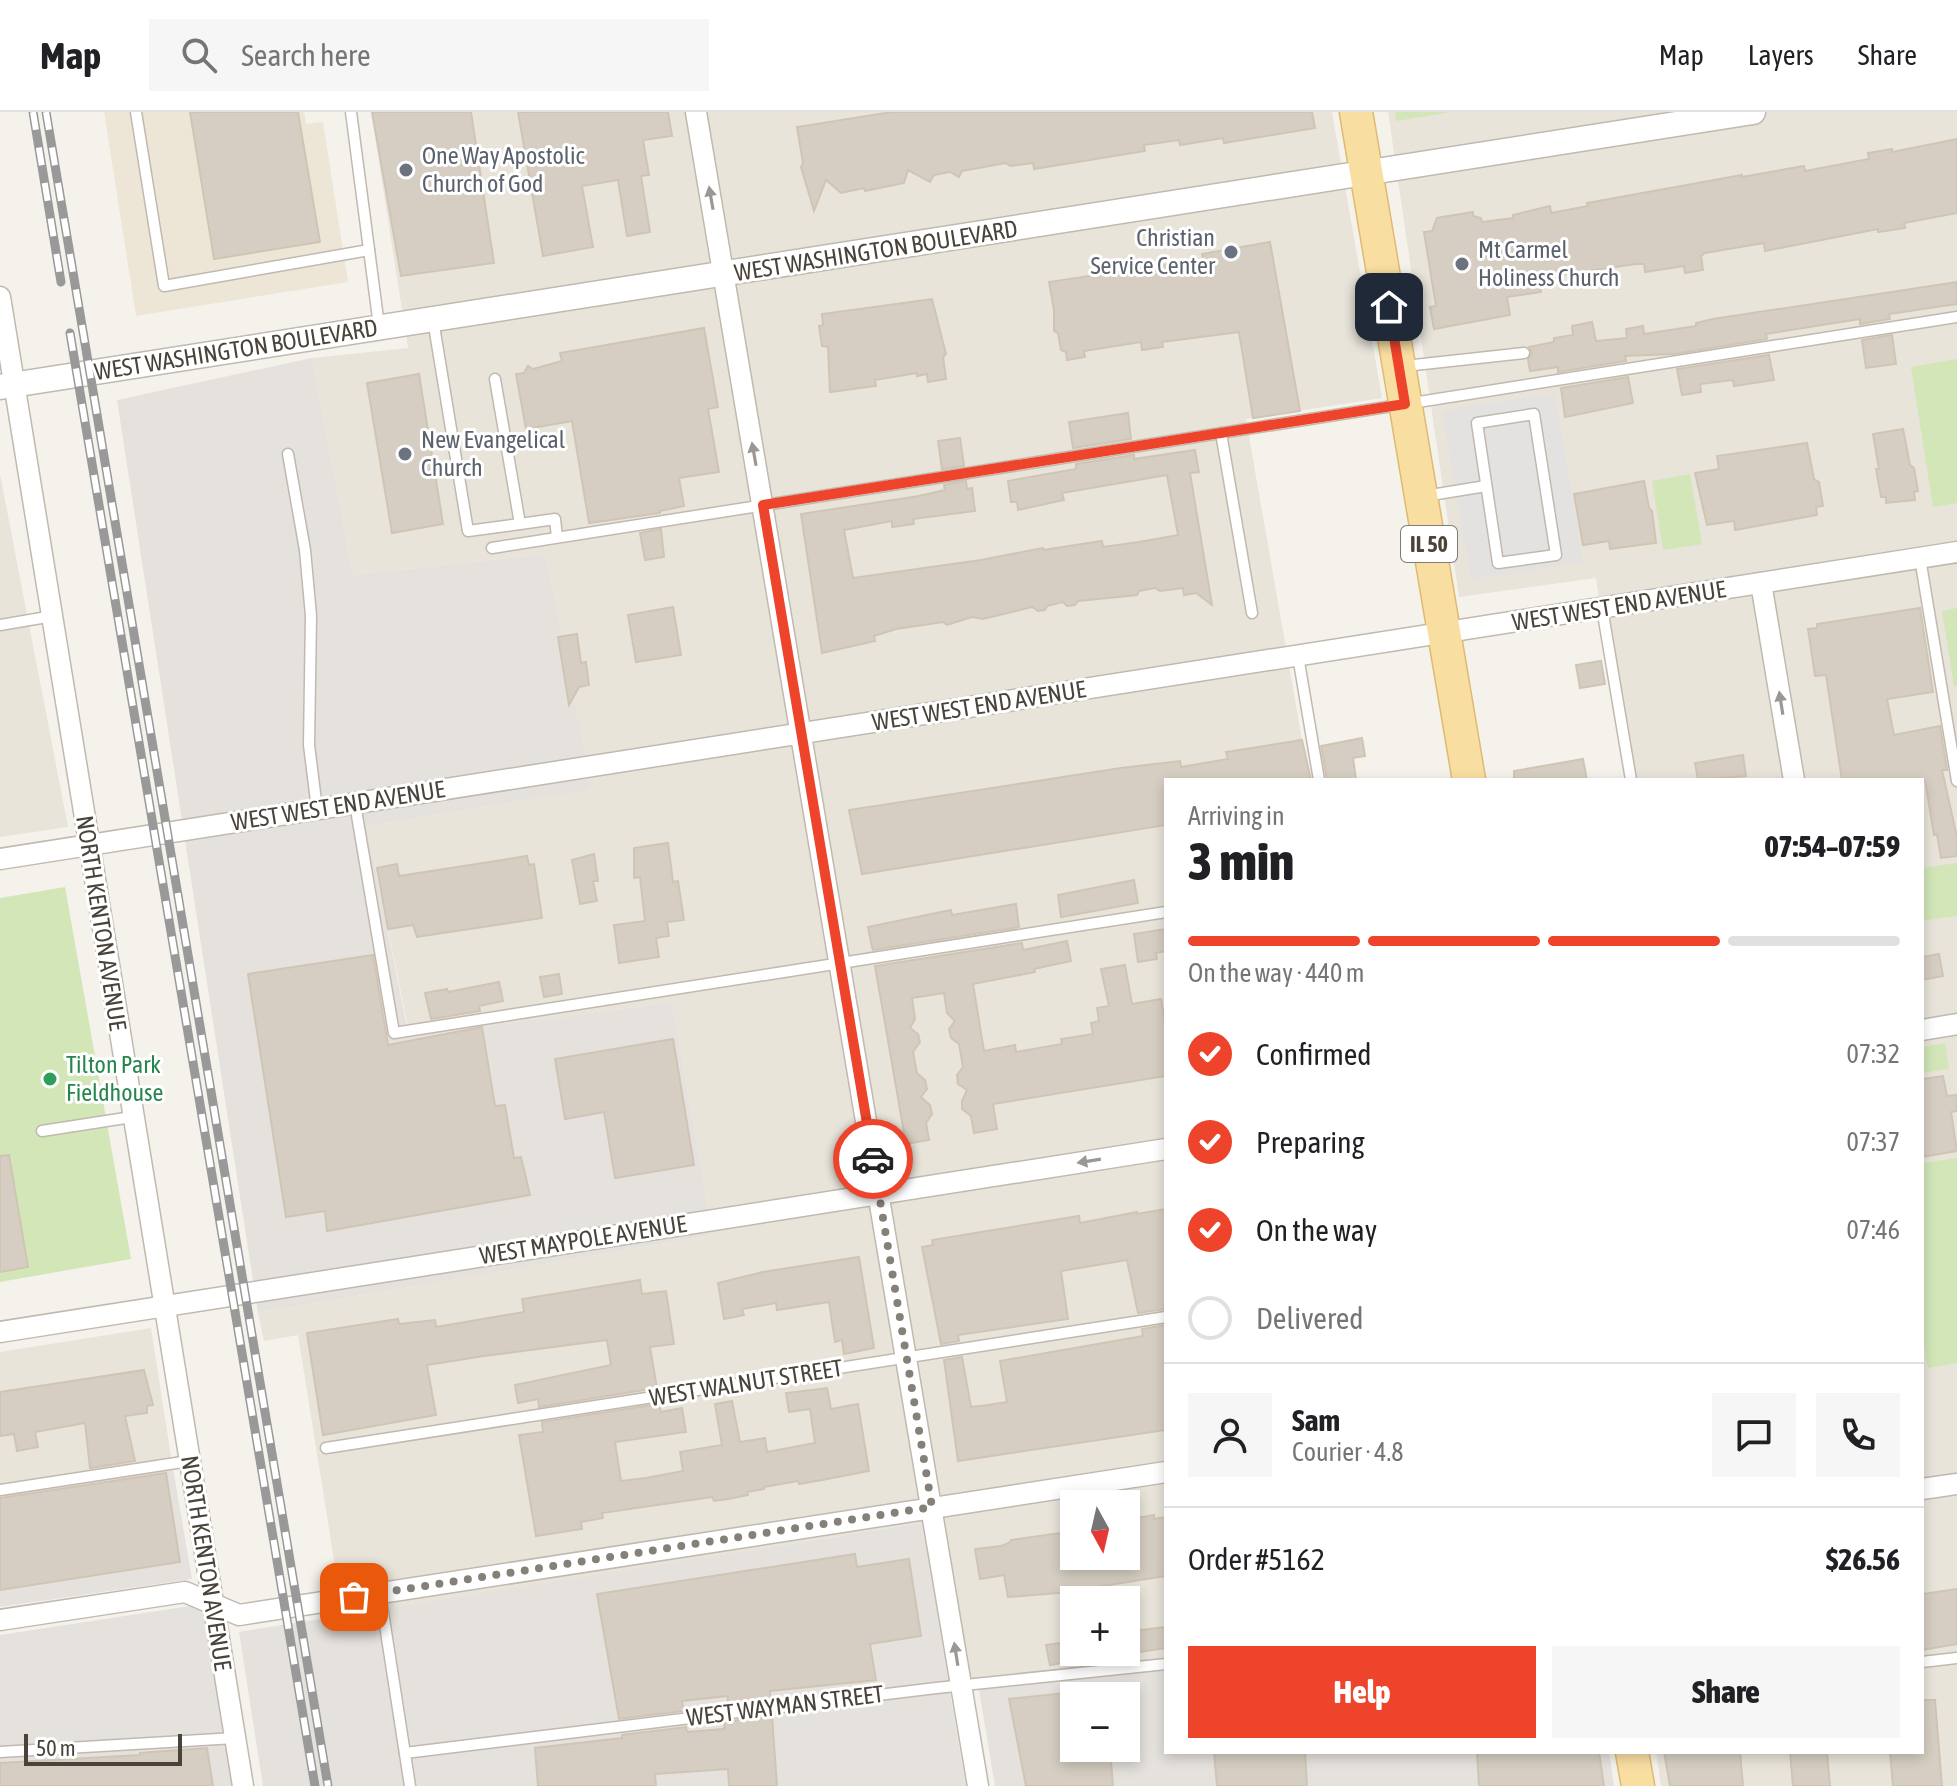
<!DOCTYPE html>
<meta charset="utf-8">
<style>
:root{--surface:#fff;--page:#f6f6f6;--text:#202124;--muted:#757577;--line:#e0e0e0;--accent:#ed442b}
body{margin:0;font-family:"Asap Condensed",sans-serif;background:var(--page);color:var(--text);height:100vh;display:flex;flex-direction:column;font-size:30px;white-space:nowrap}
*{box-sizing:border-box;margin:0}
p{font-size:26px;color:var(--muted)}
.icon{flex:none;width:44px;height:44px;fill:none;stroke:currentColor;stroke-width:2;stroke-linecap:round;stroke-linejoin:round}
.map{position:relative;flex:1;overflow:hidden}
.side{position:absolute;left:1164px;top:666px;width:760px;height:976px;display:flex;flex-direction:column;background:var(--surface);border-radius:0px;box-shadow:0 4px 12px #0003}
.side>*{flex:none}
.needle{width:52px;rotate:172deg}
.fabs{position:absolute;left:1060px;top:1378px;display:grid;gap:16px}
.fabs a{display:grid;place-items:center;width:80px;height:80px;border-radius:0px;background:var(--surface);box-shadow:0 4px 12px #0003;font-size:40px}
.scale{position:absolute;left:24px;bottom:20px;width:158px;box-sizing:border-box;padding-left:8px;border:4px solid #49433a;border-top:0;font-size:22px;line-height:28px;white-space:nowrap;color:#49433a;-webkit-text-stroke:6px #fff;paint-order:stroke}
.pin{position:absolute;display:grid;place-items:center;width:68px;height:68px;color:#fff;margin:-34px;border-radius:16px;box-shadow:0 4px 12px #0006}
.courier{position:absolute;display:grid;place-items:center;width:80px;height:80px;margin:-40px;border:6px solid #ed442b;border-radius:50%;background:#fff;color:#222;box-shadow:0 2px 10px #0007}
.head em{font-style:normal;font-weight:800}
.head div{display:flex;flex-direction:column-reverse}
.head{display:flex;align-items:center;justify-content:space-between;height:136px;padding:0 24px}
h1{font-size:52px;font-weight:800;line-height:60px}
.bar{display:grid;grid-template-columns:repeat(4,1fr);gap:12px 8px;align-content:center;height:96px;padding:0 24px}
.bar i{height:10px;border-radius:6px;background:var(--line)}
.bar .selected{background:var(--accent)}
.bar p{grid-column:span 4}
.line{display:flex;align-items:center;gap:20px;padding:0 24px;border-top:2px solid var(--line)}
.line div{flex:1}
.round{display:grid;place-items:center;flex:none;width:84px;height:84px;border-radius:0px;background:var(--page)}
ol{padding:0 24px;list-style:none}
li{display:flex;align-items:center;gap:24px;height:88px}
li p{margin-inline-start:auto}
li .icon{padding:8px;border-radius:50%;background:var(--accent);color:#fff;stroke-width:4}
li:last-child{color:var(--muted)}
li i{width:44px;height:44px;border:4px solid var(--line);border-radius:50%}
.cta{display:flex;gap:16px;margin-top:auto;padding:16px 24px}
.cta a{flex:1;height:92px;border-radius:0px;background:var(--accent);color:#fff;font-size:32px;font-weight:800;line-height:92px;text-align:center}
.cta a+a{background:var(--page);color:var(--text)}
header{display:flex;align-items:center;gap:48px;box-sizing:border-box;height:112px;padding:0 40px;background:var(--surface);border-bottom:2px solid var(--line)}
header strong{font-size:38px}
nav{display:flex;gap:44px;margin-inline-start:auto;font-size:28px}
.search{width:560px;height:72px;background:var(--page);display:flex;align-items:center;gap:20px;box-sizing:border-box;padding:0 28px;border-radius:0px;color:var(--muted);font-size:30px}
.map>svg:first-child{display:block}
</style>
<header>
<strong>Map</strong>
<div class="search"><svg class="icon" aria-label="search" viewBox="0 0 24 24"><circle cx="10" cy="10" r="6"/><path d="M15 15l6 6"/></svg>Search here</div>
<nav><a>Map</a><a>Layers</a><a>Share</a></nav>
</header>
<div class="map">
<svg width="1957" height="1674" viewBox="0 0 1957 1674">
<rect width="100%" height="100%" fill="#f5f2ec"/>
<!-- residential -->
<g fill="#e8e4da" fill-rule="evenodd">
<path d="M371 0H1332L1382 286 1246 307 1309 668H1166V1552L949 1575 920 1411 343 1504 298 1223 264 1229 258 1201 713 1123 672 890 410 925 367 714 590 678 546 442 353 463 312 246 408 236ZM1074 1392H1126V1444H1074ZM1074 1488H1126V1540H1074Z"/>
<path d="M1388 0H1957V1674H1661L1656 1640H1922V668H1625L1596 466 1459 485Z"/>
<path d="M0 362 68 715 0 725Z"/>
<path d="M151 1216 172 1351 0 1378V1240Z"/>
</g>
<!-- industrial -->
<g fill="#e5e1dd" fill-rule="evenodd">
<path d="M312 246 353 463 546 442 591 678 367 714 409 925 672 890 713 1123 258 1201 117 288Z"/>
<path d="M172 1351 192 1467 0 1495V1378Z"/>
<path d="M921 1411 966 1674H263L239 1520Z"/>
<path d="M190 1494H204L232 1674H0V1523Z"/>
<path d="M1166 1552V1640H1609L1614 1674H995L978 1572ZM1074 1584H1126V1636H1074Z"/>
</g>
<!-- education -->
<path fill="#ede6d7" d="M104 0H304L306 12 323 10 348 170 136 204Z"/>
<!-- green -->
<g fill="#d2e6b8">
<path d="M1395 0H1452L1396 9Z"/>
<path d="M1957 247V391L1933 395 1911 255Z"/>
<path d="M1690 362 1702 432 1663 438 1652 369Z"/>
<path d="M1957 496V574H1954L1942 499Z"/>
<path d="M1957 751V804L1922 809V756Z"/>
<path d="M65 775 131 1147 0 1170V786Z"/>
<path d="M1945 931 1949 957 1922 961V935Z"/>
<path d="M1957 1046V1251L1928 1256 1922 1222V1051Z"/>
</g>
<!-- parking -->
<path fill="#e4e2e0" d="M1555 281 1583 450 1471 467 1442 299Z"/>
<!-- building -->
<g fill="#d6cec2" stroke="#d0c5b5" stroke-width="2">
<path d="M190 0H298L320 130 214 147Z"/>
<path d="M372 0H471L494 151 401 164Z"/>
<path d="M518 0H668L672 24 643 28 649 63 641 64 650 120 627 124 618 68 582 74 593 135 543 144Z"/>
<path d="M892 0H1312L1315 16 1224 31 1223 26 1180 33 1179 28 1144 33 1145 39 1034 57 1033 51 1010 54 1006 51 962 59 959 65 950 60 934 63 930 70 908 58 904 71 865 79 864 76 841 81 826 68 814 99 801 55 803 51 797 15Z"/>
<path d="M1957 27V101L1904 111 1905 116 1878 120V117L1765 139 1764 131 1705 141 1701 144 1703 158 1685 161 1684 154 1645 160 1644 152H1636L1538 166 1541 180 1507 185 1510 203 1434 217 1430 195 1436 194 1424 120 1432 119 1437 106 1473 100V104L1481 106 1482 110 1513 106V103L1550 94 1551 101 1588 94 1587 91 1742 63V65L1804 54 1805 59 1869 47 1868 41 1892 37V40Z"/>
<path d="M1270 130 1300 299 1253 306 1239 220 1162 230 1163 235 1142 238 1141 230 1084 239 1085 245 1067 248 1066 240 1061 238 1058 221 1054 219V198L1049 170 1203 147 1202 142Z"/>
<path d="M1957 170V192L1889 202 1890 207 1860 212V207L1766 222 1767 227 1674 242 1625 244 1626 249 1558 260V255L1530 259 1528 247 1532 241 1529 235 1554 230V226L1573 223 1572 214 1592 210 1596 229 1627 226 1626 217 1643 214 1644 222 1696 214V211L1713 207Z"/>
<path d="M932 187 946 242 943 245 946 267 928 270 927 262 917 264V261L875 268 876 274 830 280 828 235 822 234 819 214 823 213 822 202Z"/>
<path d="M704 216 718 295 708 297 719 360 679 366 684 394 660 399V401L589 411 572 309 526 317 516 262 524 261 528 254 533 257 562 249 560 241Z"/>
<path d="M1892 223 1896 252 1866 256 1862 228Z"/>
<path d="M1769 243 1774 268 1734 274 1733 268 1700 272 1701 280 1682 283 1677 257Z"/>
<path d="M419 262 443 412 392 421 367 271Z"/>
<path d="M1628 265 1633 291 1565 305 1561 276Z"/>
<path d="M1128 301 1131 327 1073 336 1069 310Z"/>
<path d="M1903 317 1910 353 1914 356 1918 379 1914 380 1915 388 1886 391V385H1881L1876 357H1879L1873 322Z"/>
<path d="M960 326 964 354 942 357 938 329Z"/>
<path d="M1807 331 1814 367 1819 370 1823 394 1816 395 1817 403 1735 418 1734 409 1707 413 1695 361 1719 357 1717 344Z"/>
<path d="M1195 338 1199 360 1190 361 1212 493 1196 481 1184 483 1183 476 1160 479 1155 476 1139 479 1137 483 1078 489 1075 493 1067 494 1063 490 1047 494 1045 498 1038 499 1032 495 983 507 972 505 947 513 943 510 896 517 874 524 875 529 822 541 801 402 919 384 945 378 944 373 966 369 967 377 972 376 975 399 913 407 914 412 892 415V409L844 418 853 466 981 448 1043 436V438L1102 429 1103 435 1139 430 1178 423 1167 363 1062 381 1064 388 1018 398 1017 390H1011L1008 369 1076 357V352L1134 343V347Z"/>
<path d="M1644 369 1649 396 1652 399 1656 431 1610 437 1609 429 1583 433 1574 382Z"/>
<path d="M661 417 664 445 645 448 640 421Z"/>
<path d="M673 495 681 543 636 550 628 503Z"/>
<path d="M1920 496 1933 580 1887 587 1894 623 1940 614 1947 658H1942L1957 725V744L1941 746 1937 722 1934 723 1925 668H1842L1826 563 1815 564 1808 517 1817 516V512Z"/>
<path d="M577 522 581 551 586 550 589 573 579 575 569 593 558 525Z"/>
<path d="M1601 549 1605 572 1580 576 1576 553Z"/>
<path d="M1362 626 1365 644 1353 646 1356 668H1327L1321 634Z"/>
<path d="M1302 628 1311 668H1166V713L862 762 849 698 1121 656 1180 649 1181 655 1228 647 1226 640Z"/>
<path d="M1743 643 1746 664 1698 668 1695 651Z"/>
<path d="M1583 647 1587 668H1514V659Z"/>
<path d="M668 731 673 770 678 769 684 808 667 810 669 824 656 826 659 845 619 851 614 813 645 809 640 765 634 766V736Z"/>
<path d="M594 742 598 769H593L597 789 580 792 572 748Z"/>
<path d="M527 744 529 753 534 752 542 806 417 825 413 813 388 817 377 756 397 752 399 764Z"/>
<path d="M1134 768 1138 791 1061 805 1058 783Z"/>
<path d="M1016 792 1019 815 873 838 872 835 868 815 951 798 952 803Z"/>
<path d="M1166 817V839L1156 841 1157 847 1138 850 1134 822Z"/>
<path d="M1067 829 1071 849 1034 857 1035 860 973 872 984 939 1015 933 1016 940 1062 932 1061 927 1093 922 1091 911 1099 909 1097 896 1109 894 1101 857 1125 853 1132 892 1161 887 1166 916V964L993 992 997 1017 974 1021 971 1004 962 997V989L967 978 958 972 957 963 963 955 959 932 951 926 949 917 955 909 947 901 944 881 912 886 915 907 910 916 918 922 920 930 913 940 917 961 925 968 927 977 921 985 930 993 932 1002 926 1011 929 1028 906 1032 875 854 1022 831 1023 838Z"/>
<path d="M1939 842 1943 864 1922 868V845Z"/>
<path d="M373 843 388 933 482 915 495 994 505 993 514 1046 521 1045 530 1083 327 1119 325 1099 286 1105 248 862Z"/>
<path d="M559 862 562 882 544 885 540 865Z"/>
<path d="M499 870 503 889 479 894 480 899 431 907 425 881 447 877 448 880Z"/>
<path d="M673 927 694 1053 615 1066 604 1000 565 1007 555 947Z"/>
<path d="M1943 964 1947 984 1957 983V999L1951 1000 1957 1039 1922 1045V967Z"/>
<path d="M9 1043 28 1155 0 1160V1044Z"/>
<path d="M1166 1097V1197L1138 1201 1127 1148 1061 1159 1068 1207 958 1223 959 1229 941 1232 922 1135 933 1133 932 1128 1079 1104 1080 1111 1137 1100V1102Z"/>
<path d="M859 1145 874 1236 844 1242 842 1228 835 1230 829 1190 777 1198 776 1191 742 1197 744 1203 724 1207 718 1171 763 1160Z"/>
<path d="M640 1168 642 1182 666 1179 674 1232 650 1235 657 1276 539 1295 538 1287 518 1291 515 1273 611 1253 607 1228 484 1244 427 1253 436 1303 323 1323 307 1221 398 1207 399 1212 435 1208 436 1215 524 1200 522 1187Z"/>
<path d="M1166 1213V1318L958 1349 944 1248 962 1245 971 1295 988 1293 1007 1290 1000 1249 1143 1224 1142 1217Z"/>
<path d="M144 1258 153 1293 147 1294V1301L125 1304 135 1349 90 1356 85 1311 35 1320 38 1335 17 1339 14 1322 0 1324V1280Z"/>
<path d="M827 1276 831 1297 858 1292 869 1359 822 1368 799 1372 798 1369 764 1375V1377L747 1380 748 1383 728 1387 714 1389 712 1385 602 1401 603 1406 581 1410 582 1417 536 1424 519 1323 543 1320 542 1310 659 1292 661 1300 682 1296 686 1320 615 1330 621 1369 646 1366 683 1359 680 1340 722 1333 715 1292 732 1289 740 1330 765 1326 767 1340 815 1331 810 1297 789 1300 786 1281Z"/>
<path d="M166 1361 180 1450 0 1478V1386Z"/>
<path d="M1154 1403V1407L1166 1405V1464L1059 1481 1008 1485 1004 1463 980 1467 975 1437 1001 1434 1009 1431 1011 1428 1060 1421 1064 1424 1073 1422 1074 1444H1126V1408Z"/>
<path d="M855 1442 857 1455 909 1447 921 1524 870 1532 876 1568 770 1579V1588L727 1594 728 1584 682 1589 684 1599 619 1607 597 1482Z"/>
<path d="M1957 1477V1532L1922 1538V1482Z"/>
<path d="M1166 1515V1536L1126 1542V1520Z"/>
<path d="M1074 1529V1549L1050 1553 1046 1533Z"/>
<path d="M1074 1580V1636H1110L1113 1674H1026L1009 1587Z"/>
<path d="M1922 1588H1935L1942 1674H1893L1890 1640H1922Z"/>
<path d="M772 1604 777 1674H729L728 1657 655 1662 656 1674H538L535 1636 622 1626V1623L686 1615 687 1620 724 1617 725 1610Z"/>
<path d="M207 1636 213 1674H0V1651L140 1643V1641Z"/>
<path d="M1214 1640H1305L1307 1674H1217Z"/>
<path d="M1477 1640H1599L1604 1674H1479Z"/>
<path d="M1664 1640H1740L1743 1674H1670Z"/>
<path d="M1790 1640H1827L1830 1674H1793Z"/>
</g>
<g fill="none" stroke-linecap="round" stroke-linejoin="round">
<defs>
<g id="service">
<path d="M136 0 164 174 369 138"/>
<path d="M351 0 379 214"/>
<path d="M433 208 468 419 520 412 495 267"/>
<path d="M1405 254 1524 241"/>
<path d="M1534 302 1556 443 1498 451 1477 311Z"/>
<path d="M1221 321 1252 501"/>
<path d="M288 342 305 438 311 504 309 633 317 697"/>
<path d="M1425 384 1486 374"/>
<path d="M520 412 555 407 557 425"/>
<path d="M492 436 1957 205"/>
<path d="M1920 446 1957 669"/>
<path d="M1602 496 1631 668"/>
<path d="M0 513 53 504"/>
<path d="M1298 544 1319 668"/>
<path d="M355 692 394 921 1166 800"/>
<path d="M42 1019 132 1005"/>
<path d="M326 1336 1166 1205"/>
<path d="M0 1378 189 1349"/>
<path d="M380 1481 410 1674"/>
<path d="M1922 1550 1957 1546"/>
<path d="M0 1640 235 1626"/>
<path d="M405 1641 936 1576 1166 1552"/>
</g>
<g id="minor">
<path d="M696 0 978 1674"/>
<path d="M0 185 243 1674"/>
<path d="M1761 471 1794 668"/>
<path d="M0 747 1957 440"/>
<path d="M1922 918 1957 912"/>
<path d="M0 1220 1166 1037"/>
<path d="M1922 1377 1957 1372"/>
<path d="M0 1508 185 1480 239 1503 1166 1360"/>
</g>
<path id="tertiary" d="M0 275 1753 0"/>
<g id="primary">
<path d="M1356 0 1469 668"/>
<path d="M1632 1640 1638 1674"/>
</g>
</defs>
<!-- service casing -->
<use href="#service" stroke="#c0b9af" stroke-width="13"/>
<!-- minor casing -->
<use href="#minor" stroke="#c0b9af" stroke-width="23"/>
<!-- tertiary casing -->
<use href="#tertiary" stroke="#c0b9af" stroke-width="27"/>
<!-- primary casing -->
<use href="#primary" stroke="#ddbb71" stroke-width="35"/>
<!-- service -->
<use href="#service" stroke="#fff" stroke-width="10"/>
<!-- minor -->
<use href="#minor" stroke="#fff" stroke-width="20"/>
<!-- tertiary -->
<use href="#tertiary" stroke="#fff" stroke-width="24"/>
<!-- primary -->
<use href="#primary" stroke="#f8dea1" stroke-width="32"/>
<defs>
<g id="rail">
<path d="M33 0 61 170"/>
<path d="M46 0 328 1674"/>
<path d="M70 221 315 1674"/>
</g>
</defs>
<!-- rail casing -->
<use href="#rail" stroke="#999" stroke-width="9"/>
<!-- rail -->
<use href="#rail" stroke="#fff" stroke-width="6" stroke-dasharray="18" stroke-linecap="butt"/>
</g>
<!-- one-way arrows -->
<defs><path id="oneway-solid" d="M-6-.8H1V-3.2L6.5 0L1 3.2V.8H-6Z" transform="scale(2)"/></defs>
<g fill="#9b9893">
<use href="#oneway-solid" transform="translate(711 86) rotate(-100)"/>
<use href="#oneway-solid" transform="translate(754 342) rotate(-100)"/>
<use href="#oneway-solid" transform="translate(1781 591) rotate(-99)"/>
<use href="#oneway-solid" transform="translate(1089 1049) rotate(171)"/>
<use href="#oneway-solid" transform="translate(956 1542) rotate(-99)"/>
</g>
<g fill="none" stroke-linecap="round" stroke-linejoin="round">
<!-- done -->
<path stroke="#858078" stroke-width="8" stroke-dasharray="0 14.4" d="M354 1485 932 1395 873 1047"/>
<!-- route -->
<path stroke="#ed442b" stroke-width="10" d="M873 1047 763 393 1405 292 1389 195"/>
</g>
<!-- markers -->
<g fill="#6b7280" stroke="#fff" stroke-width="3">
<circle cx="406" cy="58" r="8"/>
<circle cx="1231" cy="140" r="8"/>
<circle cx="1462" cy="152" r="8"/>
<circle cx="405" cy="342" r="8"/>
</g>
<circle fill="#2e9e5b" stroke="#fff" stroke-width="3" cx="50" cy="967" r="8"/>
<g text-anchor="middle" stroke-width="6" stroke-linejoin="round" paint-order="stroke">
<!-- shield labels -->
<rect fill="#fff" stroke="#807b75" stroke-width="2" x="1401" y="414" width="56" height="36" rx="6"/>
<g font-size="22" font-weight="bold" fill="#49433a">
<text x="1429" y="440">IL 50</text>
</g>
<!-- worship labels -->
<g font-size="24" fill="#5b616d" stroke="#fff" text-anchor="start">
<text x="422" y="52">One Way Apostolic<tspan x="422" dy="28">Church of God</tspan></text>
<text x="1215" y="134" text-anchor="end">Christian<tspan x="1215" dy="28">Service Center</tspan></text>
<text x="1478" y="146">Mt Carmel<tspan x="1478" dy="28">Holiness Church</tspan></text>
<text x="421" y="336">New Evangelical<tspan x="421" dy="28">Church</tspan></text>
</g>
<!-- street labels -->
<g font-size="24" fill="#49433a" stroke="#fff">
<text transform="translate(876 139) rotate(-9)" y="8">WEST WASHINGTON BOULEVARD</text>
<text transform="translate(236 238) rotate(-9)" y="8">WEST WASHINGTON BOULEVARD</text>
<text transform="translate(1619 494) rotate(-9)" y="8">WEST WEST END AVENUE</text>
<text transform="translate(979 594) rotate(-9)" y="8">WEST WEST END AVENUE</text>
<text transform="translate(338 694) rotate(-9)" y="8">WEST WEST END AVENUE</text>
<text transform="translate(101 811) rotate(81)" y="8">NORTH KENTON AVENUE</text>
<text transform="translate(583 1128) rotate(-9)" y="8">WEST MAYPOLE AVENUE</text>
<text transform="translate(746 1271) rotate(-9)" y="8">WEST WALNUT STREET</text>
<text transform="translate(206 1451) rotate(81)" y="8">NORTH KENTON AVENUE</text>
<text transform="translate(785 1594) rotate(-7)" y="8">WEST WAYMAN STREET</text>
</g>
<!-- leisure labels -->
<g font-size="24" fill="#27864d" stroke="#fff" text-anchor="start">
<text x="66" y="961">Tilton Park<tspan x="66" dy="28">Fieldhouse</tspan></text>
</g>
</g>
</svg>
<div class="fabs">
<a><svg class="needle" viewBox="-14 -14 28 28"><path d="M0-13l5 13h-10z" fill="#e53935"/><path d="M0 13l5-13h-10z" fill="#757577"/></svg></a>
<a>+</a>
<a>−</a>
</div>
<div class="scale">50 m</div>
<div class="pin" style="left:354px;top:1485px;background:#ea580c"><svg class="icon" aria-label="bag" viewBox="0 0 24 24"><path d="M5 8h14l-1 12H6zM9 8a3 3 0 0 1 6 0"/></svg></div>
<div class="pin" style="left:1389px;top:195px;background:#1f2937"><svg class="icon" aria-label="home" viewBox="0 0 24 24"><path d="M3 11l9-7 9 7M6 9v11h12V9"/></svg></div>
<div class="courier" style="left:873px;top:1047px"><svg class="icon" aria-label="car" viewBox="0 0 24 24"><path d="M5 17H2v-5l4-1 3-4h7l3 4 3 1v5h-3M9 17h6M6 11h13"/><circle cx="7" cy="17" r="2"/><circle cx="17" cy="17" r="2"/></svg></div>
<section class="side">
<div class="head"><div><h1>3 min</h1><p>Arriving in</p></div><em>07:54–07:59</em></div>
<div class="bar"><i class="selected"></i><i class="selected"></i><i class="selected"></i><i></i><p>On the way · 440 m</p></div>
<ol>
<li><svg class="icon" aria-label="check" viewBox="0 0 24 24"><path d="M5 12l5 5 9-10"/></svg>Confirmed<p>07:32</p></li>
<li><svg class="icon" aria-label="check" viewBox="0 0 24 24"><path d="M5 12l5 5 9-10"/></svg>Preparing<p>07:37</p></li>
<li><svg class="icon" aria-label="check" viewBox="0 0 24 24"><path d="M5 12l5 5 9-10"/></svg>On the way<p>07:46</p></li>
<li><i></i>Delivered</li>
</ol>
<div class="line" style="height:144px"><a class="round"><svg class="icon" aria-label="person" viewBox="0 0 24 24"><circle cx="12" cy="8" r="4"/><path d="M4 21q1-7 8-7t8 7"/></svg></a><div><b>Sam</b><p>Courier · 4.8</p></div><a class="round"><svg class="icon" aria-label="chat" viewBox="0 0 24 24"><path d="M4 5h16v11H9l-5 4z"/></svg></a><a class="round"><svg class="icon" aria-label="phone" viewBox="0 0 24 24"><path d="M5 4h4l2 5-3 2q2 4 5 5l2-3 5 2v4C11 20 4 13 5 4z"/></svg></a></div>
<div class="line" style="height:104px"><div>Order #5162</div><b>$26.56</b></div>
<div class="cta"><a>Help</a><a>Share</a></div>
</section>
</div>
